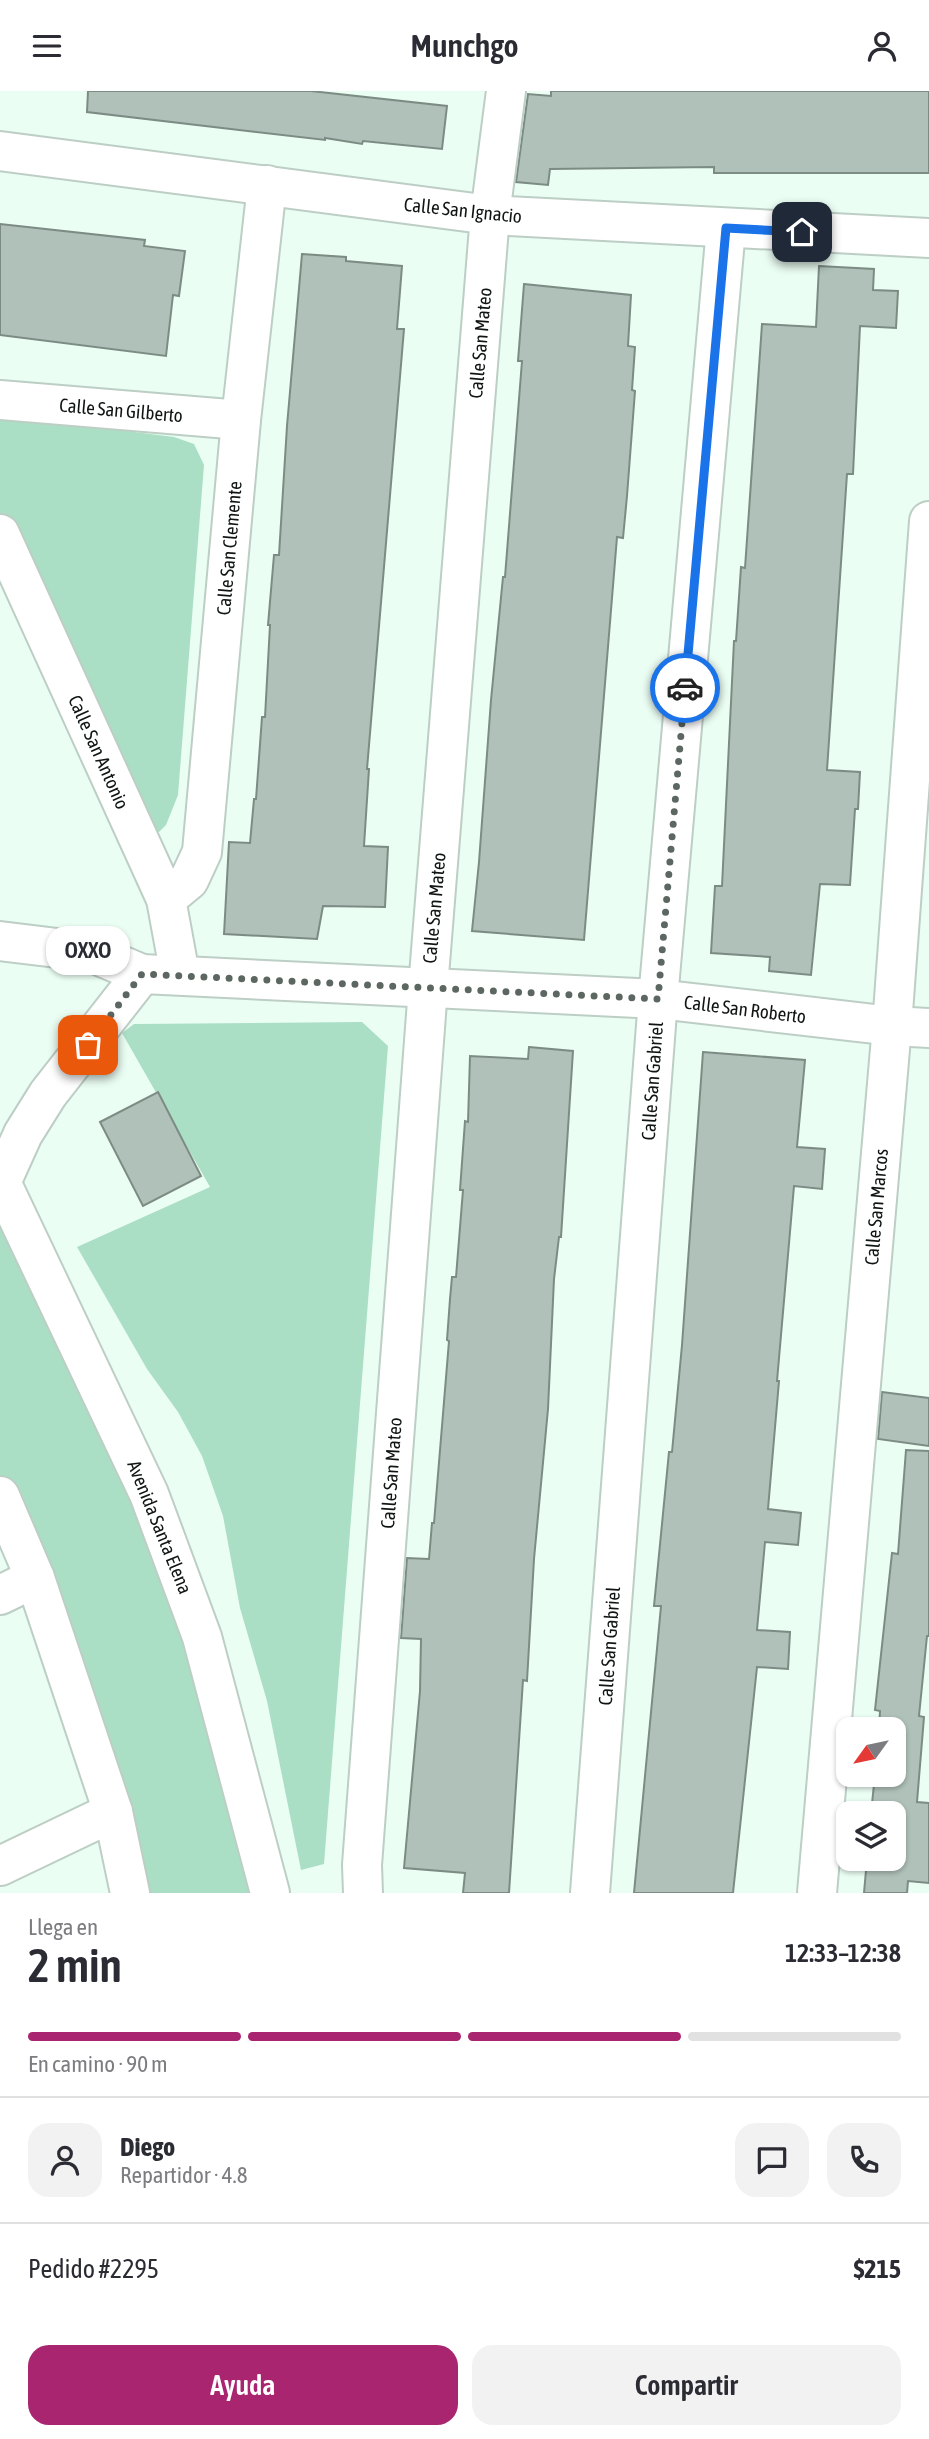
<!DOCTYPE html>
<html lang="es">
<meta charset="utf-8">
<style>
:root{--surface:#fff;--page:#f2f2f3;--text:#2b2b33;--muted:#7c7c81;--line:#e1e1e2;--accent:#a9256f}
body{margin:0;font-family:"Asap Condensed",sans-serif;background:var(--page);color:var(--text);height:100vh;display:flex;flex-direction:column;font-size:26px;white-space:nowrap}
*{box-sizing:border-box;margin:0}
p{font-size:23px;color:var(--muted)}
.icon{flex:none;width:38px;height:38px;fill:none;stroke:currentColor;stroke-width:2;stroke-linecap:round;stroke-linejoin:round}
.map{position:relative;height:1802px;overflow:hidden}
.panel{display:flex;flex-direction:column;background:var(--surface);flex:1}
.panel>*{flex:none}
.needle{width:46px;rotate:237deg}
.tools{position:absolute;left:836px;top:1626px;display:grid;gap:14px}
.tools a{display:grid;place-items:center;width:70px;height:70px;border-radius:14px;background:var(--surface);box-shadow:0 2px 5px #0004;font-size:35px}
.pin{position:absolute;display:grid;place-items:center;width:60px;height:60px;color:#fff;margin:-30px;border-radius:14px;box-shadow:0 4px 10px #0006}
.courier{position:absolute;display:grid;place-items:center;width:70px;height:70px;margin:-35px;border:5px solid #1a73e8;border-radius:50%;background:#fff;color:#222;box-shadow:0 2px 9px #0007}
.bubble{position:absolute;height:49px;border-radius:21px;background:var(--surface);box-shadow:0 2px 5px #0004;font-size:23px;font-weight:600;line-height:49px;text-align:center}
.head em{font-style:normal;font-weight:600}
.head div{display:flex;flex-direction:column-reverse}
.head{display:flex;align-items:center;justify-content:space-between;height:119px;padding:0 28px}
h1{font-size:46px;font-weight:600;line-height:52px}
.bar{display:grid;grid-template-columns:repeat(4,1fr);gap:10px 7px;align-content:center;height:84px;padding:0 28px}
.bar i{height:9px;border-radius:5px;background:var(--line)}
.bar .active{background:var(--accent)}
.bar p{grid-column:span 4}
.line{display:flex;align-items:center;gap:18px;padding:0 28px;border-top:2px solid var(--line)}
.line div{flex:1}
.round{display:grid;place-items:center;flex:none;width:74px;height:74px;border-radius:21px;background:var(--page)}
.cta{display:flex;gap:14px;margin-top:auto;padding:14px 28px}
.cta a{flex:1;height:80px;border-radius:21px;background:var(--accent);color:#fff;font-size:28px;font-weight:600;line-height:80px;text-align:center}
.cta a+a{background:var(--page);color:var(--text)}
header{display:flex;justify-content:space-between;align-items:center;height:91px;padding:0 28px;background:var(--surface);font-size:32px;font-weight:600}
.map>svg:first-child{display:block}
</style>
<header><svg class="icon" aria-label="menu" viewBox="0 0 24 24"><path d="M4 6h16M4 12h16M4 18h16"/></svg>Munchgo<svg class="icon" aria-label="person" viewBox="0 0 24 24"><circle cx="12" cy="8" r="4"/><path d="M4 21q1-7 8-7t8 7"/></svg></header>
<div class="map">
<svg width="929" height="1802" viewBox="0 0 929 1802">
<rect width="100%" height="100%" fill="#ebfef4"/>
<!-- green -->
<g fill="#aadfc5">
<path d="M0 324 174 346 194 353 204 374 178 704 166 734 159 741 149 742 0 425Z"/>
<path d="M362 931 388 955 324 1773 301 1779 267 1610 240 1517 223 1425 202 1365 178 1321 147 1278 77 1156 210 1096 122 942 134 933Z"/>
<path d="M0 1089 149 1403 270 1802H130L0 1405Z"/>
</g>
<!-- building -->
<g fill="#afc1b8" stroke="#7c8c84" stroke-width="2">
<path d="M88 0H311L447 15 442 58 363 50 362 53 325 47V49L87 21Z"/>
<path d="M551 0H929V82H714V76L550 78 548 94 516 91 528 3 551 5Z"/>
<path d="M0 133 145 149 144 155 185 160 179 205 173 204 166 265 0 244Z"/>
<path d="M302 163 346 166V170L402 175 397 238H404L367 678H369L364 755 388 756 385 816 323 815 317 848 224 843 229 751 250 752 254 708H256L262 626H265L270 534H268L274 464H279L287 335Z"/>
<path d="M819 175 874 178 873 199 898 200 896 237 860 235 853 383H847L827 679 860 681 858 718H855L850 794 820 793 811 884 769 880 770 866 711 862 715 795H722L734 550H736L741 476 745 477 762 233 816 236Z"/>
<path d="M524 193 631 204 628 255 635 256 632 299 635 300 627 405 623 447 617 446 584 849 472 840 479 771 491 609 503 486H505L522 270H518Z"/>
<path d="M529 956 573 960 561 1146H559L554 1188 548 1318 534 1468 527 1590 523 1589 509 1802H463L465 1782 404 1777 420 1600 421 1548 401 1547 407 1467 429 1468 432 1432H434L449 1250 447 1249 450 1208 452 1186H456L463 1099H460L465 1030 468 1031 470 965 528 968Z"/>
<path d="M703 961 805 969 797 1056 825 1058 822 1098 794 1095 777 1290H779L768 1418 801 1422 798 1454 765 1451 757 1539 790 1541 788 1578 757 1576 733 1802H634L661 1515H654L669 1361H672L682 1254Z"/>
<path d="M158 1001 201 1085 143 1115 100 1031Z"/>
<path d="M882 1301 929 1307V1355L878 1348Z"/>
<path d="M906 1359 929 1360V1545H927L919 1625 924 1626 917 1711 929 1712V1792L908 1790 907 1802H864L867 1768H894V1722H871L875 1684H894V1638H879L880 1620 875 1619 892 1462 898 1463Z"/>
</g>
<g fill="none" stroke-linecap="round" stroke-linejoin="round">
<defs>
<g id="minor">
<path d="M0 60 490 124 929 147"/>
<path d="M0 309 241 329"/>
<path d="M0 443 166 808 180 884"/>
<path d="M166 808 189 789 202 761 241 329 267 94"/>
<path d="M0 850 90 861 142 883 658 908 892 935 929 937"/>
<path d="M0 1094 23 1043 48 1003 142 883"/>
<path d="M0 1504 35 1487"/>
<path d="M0 1775 113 1721"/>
<path d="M363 1802 362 1774 428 897 490 124 506 0"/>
<path d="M590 1802 658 908 726 137"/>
<path d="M817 1802 892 935 929 430"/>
</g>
<g id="tertiary">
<path d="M0 1089 149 1403 202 1546 270 1802"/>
<path d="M0 1405 35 1487 113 1721 130 1802"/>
</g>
</defs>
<!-- minor casing -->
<use href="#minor" stroke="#bdcec5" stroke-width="42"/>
<!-- tertiary casing -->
<use href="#tertiary" stroke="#bdcec5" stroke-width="42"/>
<!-- minor -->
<use href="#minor" stroke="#fff" stroke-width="38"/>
<!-- tertiary -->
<use href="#tertiary" stroke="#fff" stroke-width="38"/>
</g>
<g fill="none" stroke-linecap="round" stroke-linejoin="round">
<!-- done -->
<path stroke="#5c6761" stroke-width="7" stroke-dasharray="0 12.6" d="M88 954 142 883 658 908 685 597"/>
<!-- route -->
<path stroke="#1a73e8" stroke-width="9" d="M685 597 726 137 802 141"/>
</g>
<g text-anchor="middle" stroke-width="5" stroke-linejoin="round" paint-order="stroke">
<!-- street labels -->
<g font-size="19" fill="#0f1512" stroke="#fff">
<text transform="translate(463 119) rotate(6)" y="7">Calle San Ignacio</text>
<text transform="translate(480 252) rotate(-85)" y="7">Calle San Mateo</text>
<text transform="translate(121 319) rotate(5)" y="7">Calle San Gilberto</text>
<text transform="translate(229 457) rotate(-85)" y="7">Calle San Clemente</text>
<text transform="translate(99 661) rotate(66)" y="7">Calle San Antonio</text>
<text transform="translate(434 817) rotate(-85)" y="7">Calle San Mateo</text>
<text transform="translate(745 918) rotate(7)" y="7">Calle San Roberto</text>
<text transform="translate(652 990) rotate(-86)" y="7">Calle San Gabriel</text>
<text transform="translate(876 1116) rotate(-85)" y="7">Calle San Marcos</text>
<text transform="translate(391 1382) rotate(-86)" y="7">Calle San Mateo</text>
<text transform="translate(160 1436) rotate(68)" y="7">Avenida Santa Elena</text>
<text transform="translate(609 1555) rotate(-86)" y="7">Calle San Gabriel</text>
</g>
</g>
</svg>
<div class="tools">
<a><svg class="needle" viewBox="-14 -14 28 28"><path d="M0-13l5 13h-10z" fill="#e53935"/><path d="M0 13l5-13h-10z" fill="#7c7c81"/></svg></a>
<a><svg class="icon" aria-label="layers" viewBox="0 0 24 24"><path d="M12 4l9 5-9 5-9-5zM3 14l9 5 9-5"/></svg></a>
</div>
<div class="pin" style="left:88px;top:954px;background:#ea580c"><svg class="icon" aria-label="bag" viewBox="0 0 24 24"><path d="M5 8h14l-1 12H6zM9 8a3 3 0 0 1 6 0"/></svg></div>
<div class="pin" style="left:802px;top:141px;background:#1f2937"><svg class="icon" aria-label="home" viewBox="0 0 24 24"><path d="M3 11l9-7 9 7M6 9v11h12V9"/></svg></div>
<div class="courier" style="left:685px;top:597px"><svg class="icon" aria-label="car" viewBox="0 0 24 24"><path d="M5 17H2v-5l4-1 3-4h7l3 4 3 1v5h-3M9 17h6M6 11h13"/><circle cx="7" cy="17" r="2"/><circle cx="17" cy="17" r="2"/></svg></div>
<div class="bubble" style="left:46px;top:835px;width:84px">OXXO</div>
</div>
<section class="panel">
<div class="head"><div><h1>2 min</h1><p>Llega en</p></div><em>12:33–12:38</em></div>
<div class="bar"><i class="active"></i><i class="active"></i><i class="active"></i><i></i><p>En camino · 90 m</p></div>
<div class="line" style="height:126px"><a class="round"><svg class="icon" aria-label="person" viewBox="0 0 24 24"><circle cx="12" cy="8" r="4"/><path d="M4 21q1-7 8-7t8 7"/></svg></a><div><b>Diego</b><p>Repartidor · 4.8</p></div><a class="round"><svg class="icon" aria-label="chat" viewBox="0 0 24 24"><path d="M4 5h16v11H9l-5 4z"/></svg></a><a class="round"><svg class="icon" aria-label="phone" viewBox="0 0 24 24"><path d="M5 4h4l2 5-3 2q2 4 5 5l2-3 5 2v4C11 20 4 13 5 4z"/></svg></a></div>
<div class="line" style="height:91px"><div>Pedido #2295</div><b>$215</b></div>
<div class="cta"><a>Ayuda</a><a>Compartir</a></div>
</section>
